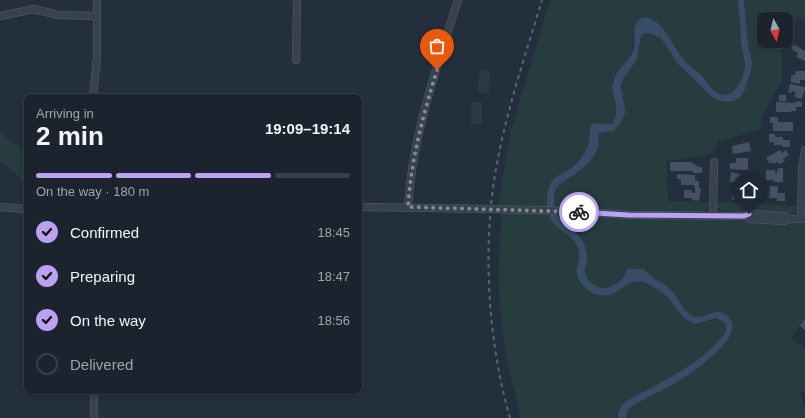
<!DOCTYPE html>
<meta charset="utf-8">
<style>
:root{--surface:#1b232e;--page:#242b36;--text:#f1f3f6;--muted:#a0a4aa;--line:#39404a;--accent:#bca0f2}
body{margin:0;font-family:Helvetica,sans-serif;background:var(--page);color:var(--text);height:100vh;display:flex;flex-direction:column;font-size:15px;white-space:nowrap}
*{box-sizing:border-box;margin:0}
p{font-size:13px;color:var(--muted)}
.icon{flex:none;width:22px;height:22px;fill:none;stroke:currentColor;stroke-width:2;stroke-linecap:round;stroke-linejoin:round}
.map{position:relative;flex:1;overflow:hidden}
.sheet{position:absolute;left:24px;top:94px;width:338px;height:300px;display:flex;flex-direction:column;background:var(--surface);border-radius:8px;box-shadow:0 2px 6px #0003,0 0 0 1px var(--line)}
.sheet>*{flex:none}
.needle{width:26px;rotate:172deg}
.buttons{position:absolute;left:757px;top:12px;display:grid;gap:8px}
.buttons a{display:grid;place-items:center;width:36px;height:36px;border-radius:8px;background:var(--surface);box-shadow:0 2px 6px #0003,0 0 0 1px var(--line);font-size:20px}
.pin{position:absolute;display:grid;place-items:center;width:34px;height:34px;color:#fff;margin:-41px -17px;border-radius:50% 50% 50% 0;rotate:-45deg;box-shadow:0 0 4px #0007}
.pin .icon{rotate:45deg}
.courier{position:absolute;display:grid;place-items:center;width:40px;height:40px;margin:-20px;border:3px solid #bca0f2;border-radius:50%;background:#fff;color:#222;box-shadow:0 1px 5px #0007}
.head em{font-style:normal;font-weight:600}
.head div{display:flex;flex-direction:column-reverse}
.head{display:flex;align-items:center;justify-content:space-between;height:68px;padding:0 12px}
h1{font-size:26px;font-weight:600;line-height:30px}
.bar{display:grid;grid-template-columns:repeat(4,1fr);gap:6px 4px;align-content:center;height:48px;padding:0 12px}
.bar i{height:5px;border-radius:3px;background:var(--line)}
.bar .selected{background:var(--accent)}
.bar p{grid-column:span 4}
ol{padding:0 12px;list-style:none}
li{display:flex;align-items:center;gap:12px;height:44px}
li p{margin-inline-start:auto}
li .icon{padding:4px;border-radius:50%;background:var(--accent);color:#111;stroke-width:4}
li:last-child{color:var(--muted)}
li i{width:22px;height:22px;border:2px solid var(--line);border-radius:50%}
.map>svg:first-child{display:block}
</style>
<div class="map">
<svg width="805" height="418" viewBox="0 0 805 418">
<rect width="100%" height="100%" fill="#242f3e"/>
<!-- green -->
<g fill="#263c3f">
<path d="M550 0H738L741 49 744 58 745 66 743 75 736 90 730 95H724L715 91 702 76 683 59 672 42 660 25 648 17C638 17 633 29 633 37 633 42 635 45 633 50 629 61 613 74 612 84 611 100 622 105 613 123L609 125 598 122 589 133C589 137 590 142 589 145 588 148 586 151 584 153 570 176 541 175 548 209L498 205 511 130Z"/>
<path d="M744 0H805V21L799 17 786 34V19H764V41H782V80L762 117 761 129 718 142 713 154 667 161 668 201 711 202C710 209 706 211 699 212H642L554 209C553 202 553 193 557 187 560 183 565 181 569 178 583 168 603 155 598 135L599 133H605L618 127 622 120 625 108 621 89V83L631 69 640 47 641 37 643 34 649 33 661 38 678 64 713 98 720 101 727 102 744 92 751 71 752 62 748 45Z"/>
<path d="M479 70 490 71 489 93H478Z"/>
<rect x="471" y="102" width="11" height="22"/>
<path d="M0 132 27 154V184L0 161Z"/>
<path d="M716 202 798 206 796 212 789 215 723 211 717 207Z"/>
<path d="M502 212 569 213 632 218 805 222V317L791 339 805 347V392H799L805 407V418H521C515 393 508 369 504 343 497 300 498 255 502 212Z"/>
</g>
<!-- water -->
<path fill="#394c67" d="M738 0H744L748 45 752 63 751 71 744 92 739 98 733 101 727 102 720 101 713 98 678 64 661 38 649 33 643 34 641 37 637 59 621 83V89L625 108V113L620 124 613 131 599 133 598 135C603 155 582 170 567 179 563 182 558 184 556 189 554 192 554 197 554 201 553 225 576 226 584 244 586 250 588 256 587 262 586 265 584 268 585 271 585 276 589 281 593 284 601 292 615 287 622 279 625 277 625 272 628 269H643C647 272 651 276 655 279 661 283 667 285 672 291 679 299 684 313 693 316 704 320 714 307 725 314 751 331 701 366 688 375 671 387 650 395 632 406L627 412 626 418H618C619 408 621 405 630 399 660 383 690 369 715 345 718 341 725 336 726 330 727 327 725 324 724 322L716 318 695 324C681 318 679 311 670 300 664 293 656 288 648 284 626 273 621 300 598 295 587 293 576 281 577 269 578 263 580 258 579 251 576 235 562 234 553 223 545 211 544 188 555 178 560 174 566 172 571 168 578 163 582 157 586 150 592 142 587 133 592 124 600 121 606 126 613 123 622 103 609 96 613 82 616 69 630 61 634 49 636 39 630 24 642 18 647 16 652 19 656 22 668 31 674 47 683 59 688 65 695 69 701 75 706 80 710 87 715 91 732 104 743 81 745 66 745 60 743 55 742 49 740 42 741 34 740 27 740 18 738 9 738 0Z"/>
<!-- building -->
<g fill="#455162">
<path d="M794 44 805 51V61L796 57 798 53 791 49Z"/>
<path d="M796 71H805V80H800V84L791 82V75H795Z"/>
<path d="M790 84 805 87 804 94H803L802 99 794 97 796 92 792 91 791 93H788Z"/>
<rect x="779" y="95" width="7" height="6"/>
<path d="M796 101 802 102V107H796V111H791V112H776V102L796 103Z"/>
<path d="M770 117H778V122H793V131H773V123H770Z"/>
<path d="M769 134H775V137H783V140H790V147H782V145H774V142H769Z"/>
<path d="M749 142 751 151 733 154 732 146Z"/>
<path d="M780 150 782 153 786 150 789 155 783 159 785 161 780 164 778 162 773 164 772 162 770 164 766 158Z"/>
<path d="M736 158H748V170L730 169V163H736Z"/>
<path d="M670 162H693V165L695 164 698 167H702V173H693V171H670Z"/>
<path d="M778 168H783V182H774V180H766V170H775V173H777Z"/>
<path d="M731 172 747 176 746 184 730 182Z"/>
<path d="M677 174 695 175V181H699V188H701L699 201 692 200V198H684V190H692V193H695V187H694V185H681V179H677Z"/>
<path d="M770 186H778V193H785V201H777V198H769Z"/>
<path d="M737 190H751V200H732V194H737Z"/>
<path d="M805 318V330L800 326Z"/>
</g>
<g fill="none" stroke-linecap="round" stroke-linejoin="round">
<defs>
<g id="minor">
<path d="M0 16 34 9 58 15 97 16"/>
<path d="M296 60 297 0"/>
<path d="M93 97 97 57V0"/>
<path d="M0 207 27 209"/>
<path d="M359 207 491 209 570 211 628 215 744 216 749 214 784 216 789 219"/>
<path d="M408 207C412 136 437 67 458 0"/>
<path d="M713 215 714 162"/>
<path d="M750 219 784 221 789 219H805"/>
<path d="M801 219 802 169 805 150"/>
<path d="M94 418V391"/>
</g>
</defs>
<!-- minor casing -->
<use href="#minor" stroke="#565f6c" stroke-width="8"/>
<!-- minor -->
<use href="#minor" stroke="#38414e" stroke-width="7"/>
<!-- rail -->
<path stroke="#5a6575" stroke-width="2" stroke-dasharray="4 4" stroke-linecap="butt" d="M510 418C488 342 482 247 496 169 506 112 525 56 542 0"/>
</g>
<g fill="none" stroke-linecap="round" stroke-linejoin="round">
<!-- done -->
<path stroke="#828b98" stroke-width="4" stroke-dasharray="0 7.2" d="M437 70C423 115 411 160 408 207L579 212"/>
<!-- route -->
<path stroke="#bca0f2" stroke-width="5" d="M579 212 628 215 744 216 749 214"/>
</g>
</svg>
<div class="buttons">
<a><svg class="needle" viewBox="-14 -14 28 28"><path d="M0-13l5 13h-10z" fill="#e53935"/><path d="M0 13l5-13h-10z" fill="#a0a4aa"/></svg></a>
</div>
<div class="pin" style="left:437px;top:70px;background:#ea580c"><svg class="icon" aria-label="bag" viewBox="0 0 24 24"><path d="M5 8h14l-1 12H6zM9 8a3 3 0 0 1 6 0"/></svg></div>
<div class="pin" style="left:749px;top:214px;background:#1f2937"><svg class="icon" aria-label="home" viewBox="0 0 24 24"><path d="M3 11l9-7 9 7M6 9v11h12V9"/></svg></div>
<div class="courier" style="left:579px;top:212px"><svg class="icon" aria-label="bike" viewBox="0 0 24 24"><circle cx="6" cy="16" r="4"/><circle cx="18" cy="16" r="4"/><path d="M6 16l4-8h5l3 8M10 8l3 8H6M13 5h3"/></svg></div>
<section class="sheet">
<div class="head"><div><h1>2 min</h1><p>Arriving in</p></div><em>19:09–19:14</em></div>
<div class="bar"><i class="selected"></i><i class="selected"></i><i class="selected"></i><i></i><p>On the way · 180 m</p></div>
<ol>
<li><svg class="icon" aria-label="check" viewBox="0 0 24 24"><path d="M5 12l5 5 9-10"/></svg>Confirmed<p>18:45</p></li>
<li><svg class="icon" aria-label="check" viewBox="0 0 24 24"><path d="M5 12l5 5 9-10"/></svg>Preparing<p>18:47</p></li>
<li><svg class="icon" aria-label="check" viewBox="0 0 24 24"><path d="M5 12l5 5 9-10"/></svg>On the way<p>18:56</p></li>
<li><i></i>Delivered</li>
</ol>
</section>
</div>
